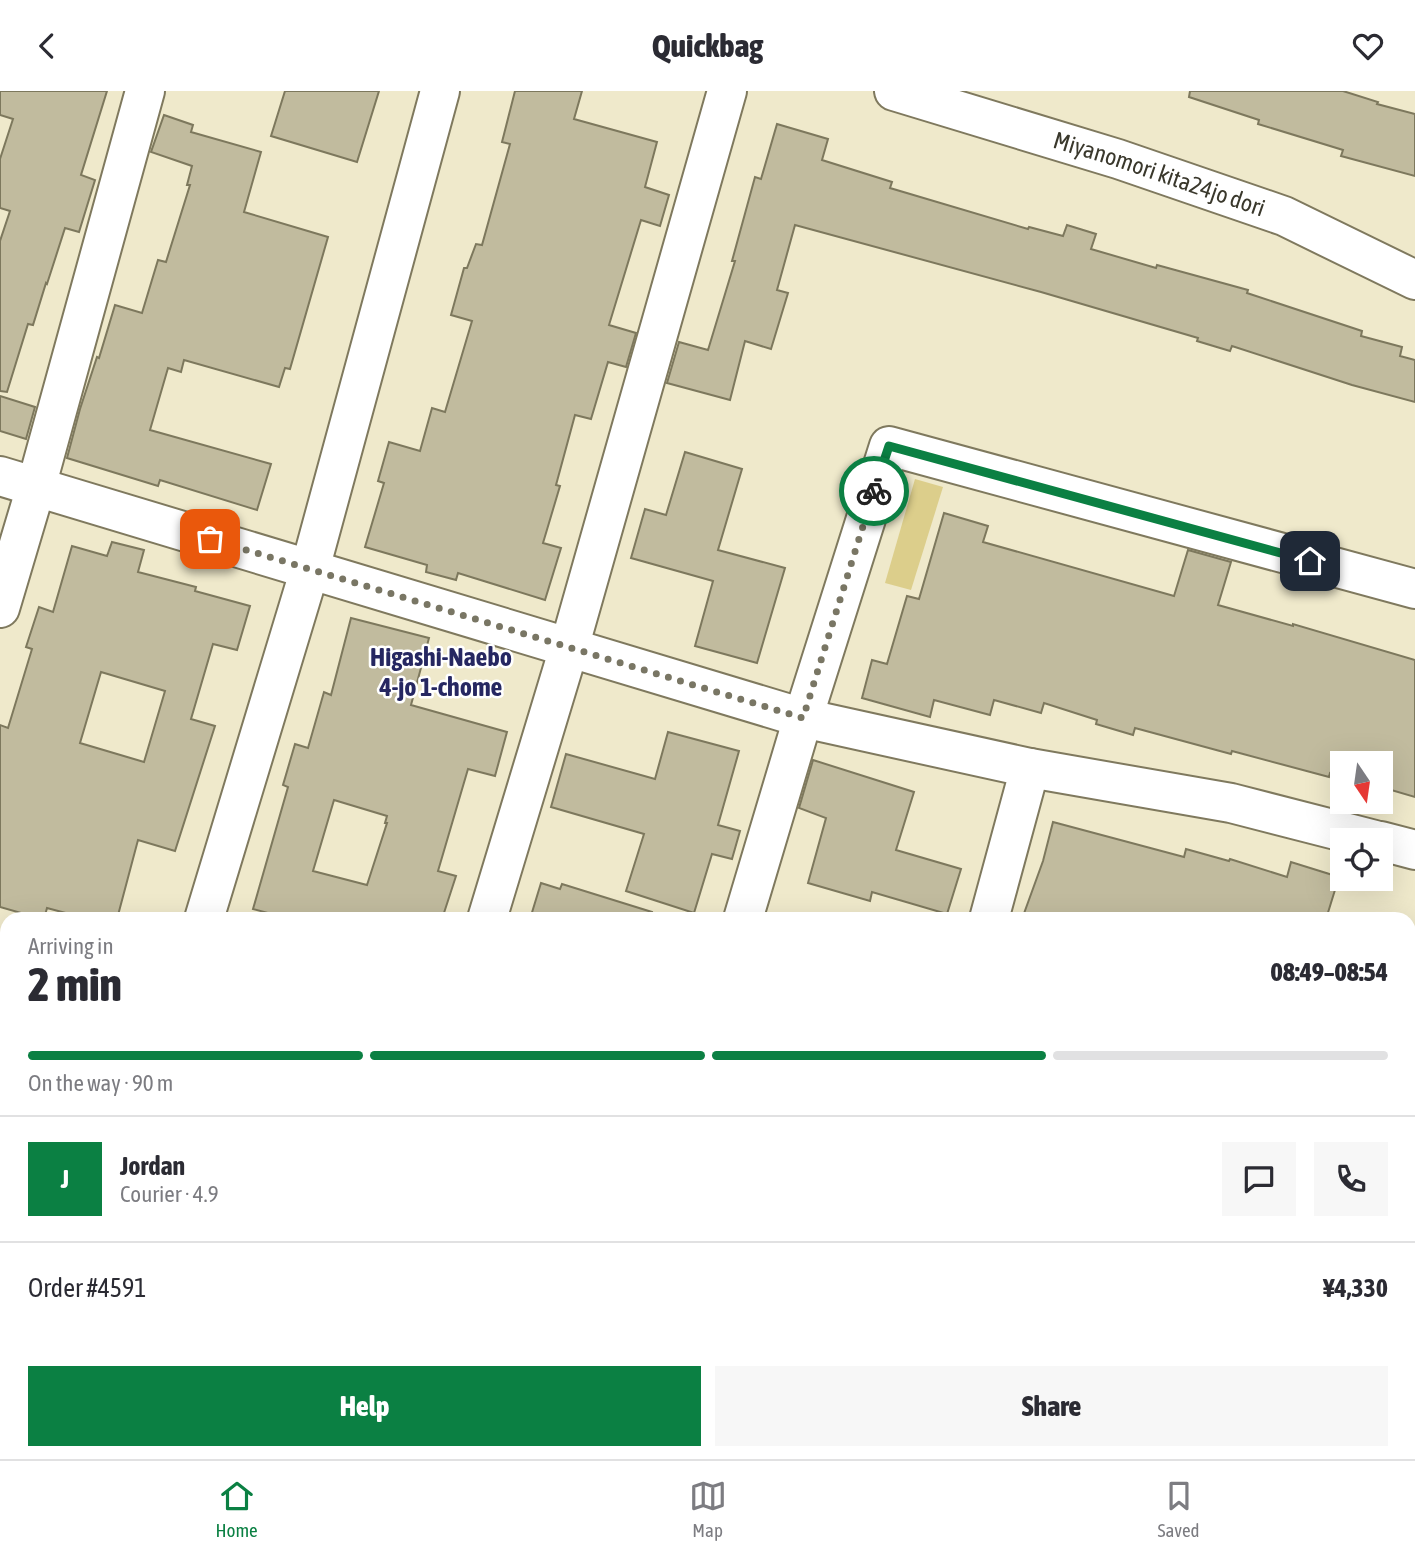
<!DOCTYPE html>
<meta charset="utf-8">
<style>
:root{--surface:#fff;--page:#f7f7f7;--text:#2b2b33;--muted:#7c7c81;--line:#e1e1e2;--accent:#0b8043}
body{margin:0;font-family:"Asap Condensed",sans-serif;background:var(--page);color:var(--text);height:100vh;display:flex;flex-direction:column;font-size:26px;white-space:nowrap}
*{box-sizing:border-box;margin:0}
p{font-size:23px;color:var(--muted)}
.icon{flex:none;width:38px;height:38px;fill:none;stroke:currentColor;stroke-width:2;stroke-linecap:round;stroke-linejoin:round}
.map{position:relative;flex:1;overflow:hidden}
.drawer{position:absolute;left:0px;top:821px;width:1416px;height:548px;display:flex;flex-direction:column;background:var(--surface);border-radius:21px 21px 0 0;box-shadow:0 7px 28px #0002}
.drawer>*{flex:none}
.needle{width:46px;rotate:167deg}
.buttons{position:absolute;left:1330px;top:660px;display:grid;gap:14px}
.buttons a{display:grid;place-items:center;width:63px;height:63px;border-radius:0px;background:var(--surface);box-shadow:0 7px 28px #0002;font-size:35px}
.pin{position:absolute;display:grid;place-items:center;width:60px;height:60px;color:#fff;margin:-30px;border-radius:14px;box-shadow:0 4px 10px #0006}
.courier{position:absolute;display:grid;place-items:center;width:70px;height:70px;margin:-35px;border:5px solid #0b8043;border-radius:50%;background:#fff;color:#222;box-shadow:0 2px 9px #0007}
.overview em{font-style:normal;font-weight:800}
.overview div{display:flex;flex-direction:column-reverse}
.overview{display:flex;align-items:center;justify-content:space-between;height:119px;padding:0 28px}
h1{font-size:46px;font-weight:800;line-height:52px}
.bar{display:grid;grid-template-columns:repeat(4,1fr);gap:10px 7px;align-content:center;height:84px;padding:0 28px}
.bar i{height:9px;border-radius:5px;background:var(--line)}
.bar .current{background:var(--accent)}
.bar p{grid-column:span 4}
.line{display:flex;align-items:center;gap:18px;padding:0 28px;border-top:2px solid var(--line)}
.line div{flex:1}
.round{display:grid;place-items:center;flex:none;width:74px;height:74px;border-radius:0px;background:var(--page)}
.primary-button{display:flex;gap:14px;margin-top:auto;padding:14px 28px}
.primary-button a{flex:1;height:80px;border-radius:0px;background:var(--accent);color:#fff;font-size:28px;font-weight:800;line-height:80px;text-align:center}
.primary-button a+a{background:var(--page);color:var(--text)}
header{display:flex;justify-content:space-between;align-items:center;height:91px;padding:0 28px;background:var(--surface);font-size:32px;font-weight:800}
.menu{display:flex;justify-content:space-around;align-items:center;height:98px;border-top:2px solid var(--line);background:var(--surface);font-size:19px;color:var(--muted)}
.menu a{display:grid;justify-items:center;gap:4px}
.menu .current{color:var(--accent)}
.map>svg:first-child{display:block}
</style>
<header><svg class="icon" aria-label="back" viewBox="0 0 24 24"><path d="M15 5l-7 7 7 7"/></svg>Quickbag<svg class="icon" aria-label="heart" viewBox="0 0 24 24"><path d="M12 20l-8-8c-3-5 5-10 8-4 3-6 11-1 8 4z"/></svg></header>
<div class="map">
<svg width="1415" height="1368" viewBox="0 0 1415 1368">
<rect width="100%" height="100%" fill="#efe9cb"/>
<!-- green -->
<path fill="#dcce8b" d="M915 388 943 396 911 499 885 492Z"/>
<!-- building -->
<g fill="#c1bb9e" stroke="#7d785d" stroke-width="2" fill-rule="evenodd">
<path d="M0 0H107L81 84 95 89 79 141 65 137 47 193 46 192 33 234 28 233 7 301 0 300V150L10 120 0 117V68L13 28 0 24Z"/>
<path d="M285 0H379L357 71 271 45Z"/>
<path d="M515 0H582L574 28 657 51 645 96 669 104 660 135 641 129 609 234 636 242 626 276 608 271 591 328 575 324 556 394 560 395 543 452 561 457 545 509 458 482 456 489 426 481 427 474 365 456 384 392 378 390 389 351 420 360 432 317 445 321 472 230 451 224 464 177H467L476 153 482 154 510 53 502 51Z"/>
<path d="M1190 0H1343L1378 11 1377 13 1415 23V85L1341 65 1343 59 1258 33 1259 29 1189 6Z"/>
<path d="M164 24 193 34 191 41 261 61 244 121 328 146 290 278 285 277 279 296 184 269 181 281 168 277 150 339 271 373 257 419 160 389 158 395 67 367 80 318 97 266 99 267 115 214 142 222 158 169 166 171 190 94H187L192 75 151 61Z"/>
<path d="M777 33 828 48 822 69 892 91 890 97 1028 138 1029 136 1063 145 1067 134 1096 143 1091 158 1156 177 1157 174 1248 199 1247 202 1362 240 1361 245 1402 256 1400 265 1415 269V311L1352 294 1232 255 1230 260 1197 250 1198 247 1041 201 795 134 777 199 788 202 771 258 745 250 730 309 667 292 679 251 708 259 735 170H732L755 86 761 88Z"/>
<path d="M0 305 35 316 26 348 0 340Z"/>
<path d="M685 361 742 378 718 459 785 477 757 572 695 555 713 490 631 467 645 418 666 424Z"/>
<path d="M944 422 988 435 983 451 1174 505 1188 459 1231 471 1218 514 1293 535V533L1415 569V706L1381 696V672H1342V686L1330 682 1329 686 1232 660 1231 663 1135 637 1133 644 1096 633 1097 629 1044 612 1041 622 994 609 990 624 934 609 930 626 862 607 872 569 887 573 907 505 919 508Z"/>
<path d="M112 451 144 459 138 481 196 496 195 500 250 515 237 559 213 553 191 628 215 635 175 760 138 749 117 828H88L47 817 44 828H42L0 816V634L8 637 32 558 26 556 39 516 53 521 72 455 107 465ZM101 581 165 600 144 671 80 652Z"/>
<path d="M351 527 429 547 411 614 507 641 495 685 468 678 438 780 456 785 442 828H290L253 818 288 696 283 694 295 653 308 657 324 601 331 604ZM334 709 387 725 385 732H387L367 794 313 780Z"/>
<path d="M668 641 739 660 718 734 740 740 732 768 712 763 694 822 626 800 644 743 551 716 566 663 655 688Z"/>
<path d="M813 669 914 701 896 759 961 778 947 823 872 801 870 810 808 792 826 727 799 717Z"/>
<path d="M1053 731 1184 766 1186 758 1229 770 1230 768 1287 786 1291 771 1339 786 1326 828H1022L1043 770Z"/>
<path d="M541 792 560 798 562 793 652 821 651 828H530Z"/>
</g>
<g fill="none" stroke-linecap="round" stroke-linejoin="round">
<defs>
<g id="minor">
<path id="s1" d="M894 0 1118 68 1284 125 1415 189"/>
<path d="M0 385 803 627 1030 677 1231 712 1375 749"/>
<path d="M0 517 36 396 145 0"/>
<path d="M1381 750 1415 759"/>
<path d="M204 828 310 478 440 0"/>
<path d="M487 828 569 557 727 0"/>
<path d="M743 828 803 627 889 355 1415 498"/>
<path d="M989 828 1030 677"/>
<path d="M1409 887 1415 865"/>
<path d="M0 1172 7 1175"/>
<path d="M523 1362 541 1368"/>
<path d="M1171 1362 1196 1368"/>
<path d="M325 1368 327 1362"/>
<path d="M583 1368 585 1362"/>
<path d="M828 1368 830 1362"/>
<path d="M1271 1368 1273 1362"/>
</g>
</defs>
<!-- minor casing -->
<use href="#minor" stroke="#7f795e" stroke-width="42"/>
<!-- minor -->
<use href="#minor" stroke="#fff" stroke-width="38"/>
</g>
<g fill="none" stroke-linecap="round" stroke-linejoin="round">
<!-- done -->
<path stroke="#797664" stroke-width="7" stroke-dasharray="0 12.6" d="M210 448 803 627 874 400"/>
<!-- route -->
<path stroke="#0b8043" stroke-width="9" d="M874 400 889 355 1310 470"/>
</g>
<g text-anchor="middle" stroke-width="5" stroke-linejoin="round" paint-order="stroke">
<!-- street labels -->
<g font-size="24" fill="#3a382c" stroke="#fff">
<text dy="8" stroke="none"><textPath href="#s1" startOffset="278">Miyanomori kita24jo dori</textPath></text>
</g>
<!-- neighbourhood labels -->
<g font-size="26" font-weight="bold" fill="#262761" stroke="#fff">
<text x="441" y="575">Higashi-Naebo<tspan x="441" dy="30">4-jo 1-chome</tspan></text>
</g>
</g>
</svg>
<div class="buttons">
<a><svg class="needle" viewBox="-14 -14 28 28"><path d="M0-13l5 13h-10z" fill="#e53935"/><path d="M0 13l5-13h-10z" fill="#7c7c81"/></svg></a>
<a><svg class="icon" aria-label="locate" viewBox="0 0 24 24"><circle cx="12" cy="12" r="6"/><path d="M12 2v4M12 18v4M2 12h4M18 12h4"/></svg></a>
</div>
<div class="pin" style="left:210px;top:448px;background:#ea580c"><svg class="icon" aria-label="bag" viewBox="0 0 24 24"><path d="M5 8h14l-1 12H6zM9 8a3 3 0 0 1 6 0"/></svg></div>
<div class="pin" style="left:1310px;top:470px;background:#1f2937"><svg class="icon" aria-label="home" viewBox="0 0 24 24"><path d="M3 11l9-7 9 7M6 9v11h12V9"/></svg></div>
<div class="courier" style="left:874px;top:400px"><svg class="icon" aria-label="bike" viewBox="0 0 24 24"><circle cx="6" cy="16" r="4"/><circle cx="18" cy="16" r="4"/><path d="M6 16l4-8h5l3 8M10 8l3 8H6M13 5h3"/></svg></div>
<section class="drawer">
<div class="overview"><div><h1>2 min</h1><p>Arriving in</p></div><em>08:49–08:54</em></div>
<div class="bar"><i class="current"></i><i class="current"></i><i class="current"></i><i></i><p>On the way · 90 m</p></div>
<div class="line" style="height:126px"><b class="round" style="background:var(--accent);color:#fff">J</b><div><b>Jordan</b><p>Courier · 4.9</p></div><a class="round"><svg class="icon" aria-label="chat" viewBox="0 0 24 24"><path d="M4 5h16v11H9l-5 4z"/></svg></a><a class="round"><svg class="icon" aria-label="phone" viewBox="0 0 24 24"><path d="M5 4h4l2 5-3 2q2 4 5 5l2-3 5 2v4C11 20 4 13 5 4z"/></svg></a></div>
<div class="line" style="height:91px"><div>Order #4591</div><b>¥4,330</b></div>
<div class="primary-button"><a>Help</a><a>Share</a></div>
</section>
</div>
<nav class="menu">
<a class="current"><svg class="icon" aria-label="home" viewBox="0 0 24 24"><path d="M3 11l9-7 9 7M6 9v11h12V9"/></svg>Home</a>
<a><svg class="icon" aria-label="map" viewBox="0 0 24 24"><path d="M3 6l6-2 6 2 6-2v14l-6 2-6-2-6 2zM9 4v14M15 6v14"/></svg>Map</a>
<a><svg class="icon" aria-label="saved" viewBox="0 0 24 24"><path d="M7 4h10v16l-5-4-5 4z"/></svg>Saved</a>
</nav>
